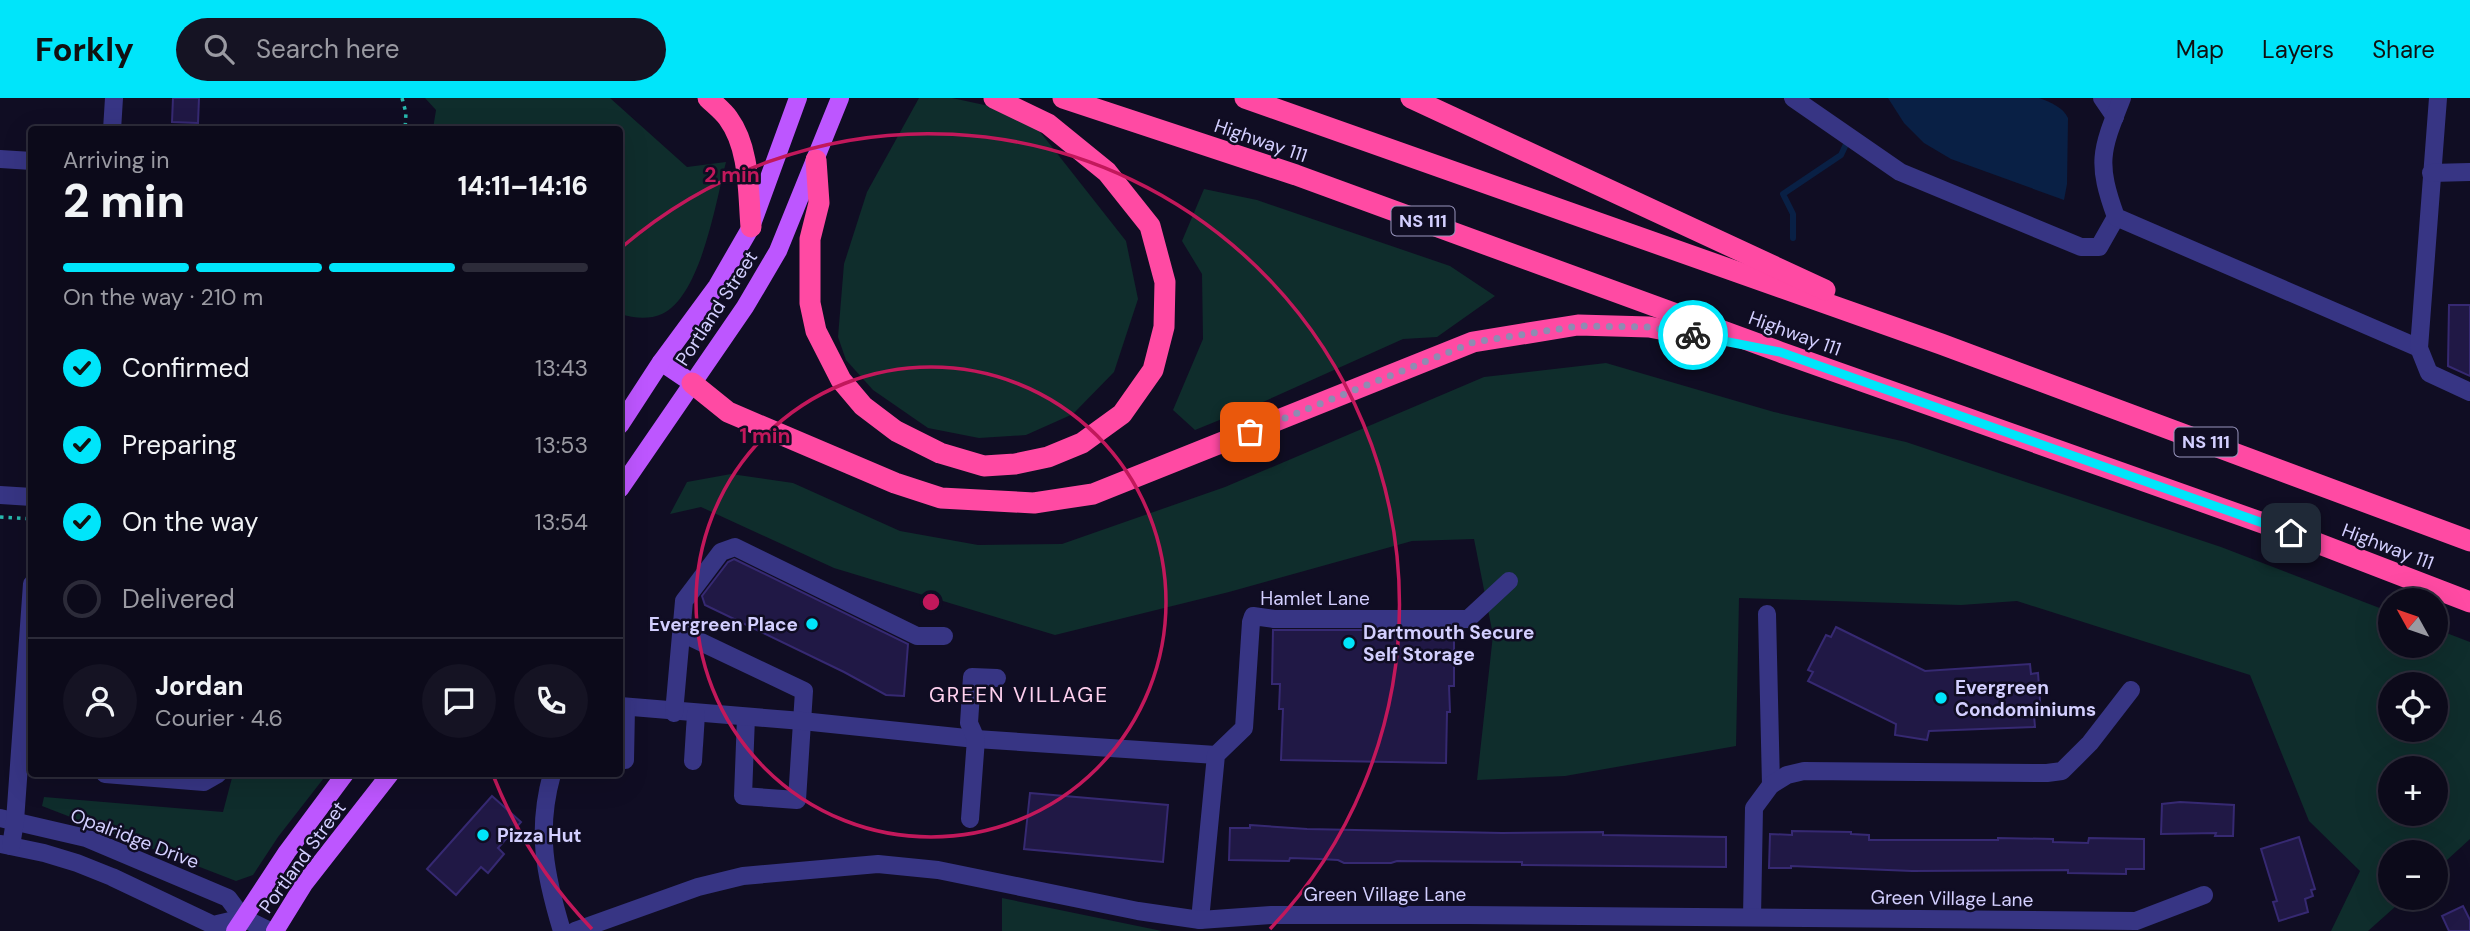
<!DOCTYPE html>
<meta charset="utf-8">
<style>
:root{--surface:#0c0a1a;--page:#151323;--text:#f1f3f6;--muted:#9a9aa2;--line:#2c2b39;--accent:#00e5fa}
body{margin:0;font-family:"DM Sans",sans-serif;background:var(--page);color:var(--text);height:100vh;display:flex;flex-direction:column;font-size:26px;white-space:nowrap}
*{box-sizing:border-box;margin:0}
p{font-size:23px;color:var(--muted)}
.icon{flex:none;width:38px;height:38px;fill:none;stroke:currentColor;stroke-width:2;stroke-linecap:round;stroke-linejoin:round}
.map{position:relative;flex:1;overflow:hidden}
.sheet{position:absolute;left:28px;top:28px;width:595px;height:651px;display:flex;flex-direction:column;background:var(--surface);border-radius:7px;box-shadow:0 7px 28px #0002,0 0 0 2px var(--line)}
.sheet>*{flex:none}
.needle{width:46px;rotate:310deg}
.tools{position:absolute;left:2378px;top:490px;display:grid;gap:14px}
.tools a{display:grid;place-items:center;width:70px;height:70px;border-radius:50%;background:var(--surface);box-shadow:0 7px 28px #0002,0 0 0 2px var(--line);font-size:35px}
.pin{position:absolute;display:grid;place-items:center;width:60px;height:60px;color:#fff;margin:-30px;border-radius:14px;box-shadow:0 4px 10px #0006}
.courier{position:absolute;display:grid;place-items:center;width:70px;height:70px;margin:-35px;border:5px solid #00e5fa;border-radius:50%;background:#fff;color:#222;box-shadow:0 2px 9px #0007}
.headline em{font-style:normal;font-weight:800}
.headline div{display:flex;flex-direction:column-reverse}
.headline{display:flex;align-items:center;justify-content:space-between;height:119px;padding:0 35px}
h1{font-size:46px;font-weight:800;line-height:52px}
.bar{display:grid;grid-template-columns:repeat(4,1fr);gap:10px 7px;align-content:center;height:84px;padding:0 35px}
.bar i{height:9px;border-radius:5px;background:var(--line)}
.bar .active{background:var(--accent)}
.bar p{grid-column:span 4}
.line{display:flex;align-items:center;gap:18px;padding:0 35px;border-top:2px solid var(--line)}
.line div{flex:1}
.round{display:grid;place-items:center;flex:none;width:74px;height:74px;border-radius:37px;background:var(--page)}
ol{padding:0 35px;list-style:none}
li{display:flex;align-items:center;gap:21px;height:77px}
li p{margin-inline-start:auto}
li .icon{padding:7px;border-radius:50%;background:var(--accent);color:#111;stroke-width:4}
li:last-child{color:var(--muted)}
li i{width:38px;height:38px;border:4px solid var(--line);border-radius:50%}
header{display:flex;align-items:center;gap:42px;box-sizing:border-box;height:98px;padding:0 35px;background:var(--accent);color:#111}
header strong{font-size:33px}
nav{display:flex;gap:38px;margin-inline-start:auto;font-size:24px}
.search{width:490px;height:63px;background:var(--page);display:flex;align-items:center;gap:18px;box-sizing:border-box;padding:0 24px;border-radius:38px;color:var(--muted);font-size:26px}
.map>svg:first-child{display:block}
</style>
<header>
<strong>Forkly</strong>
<div class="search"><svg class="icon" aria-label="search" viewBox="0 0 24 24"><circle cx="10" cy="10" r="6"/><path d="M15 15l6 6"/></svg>Search here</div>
<nav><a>Map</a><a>Layers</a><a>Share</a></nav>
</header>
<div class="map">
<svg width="2470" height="833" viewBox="0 0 2470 833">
<rect width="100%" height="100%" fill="#100d23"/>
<!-- green -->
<g fill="#0f2d2c" fill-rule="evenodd">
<path d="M425 0H610L687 69 726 64C716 103 701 198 662 216 648 222 634 220 620 216V32L433 31 436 12Z"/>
<path d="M919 0H952L1026 16 1126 143 1138 201 1114 274 1073 316 1026 337 979 340 928 330 873 292 846 262 838 239 844 166 867 94Z"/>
<path d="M1204 91 1257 102 1450 168 1495 198 1437 239 1403 241 1254 308 1195 332 1173 312 1203 241 1202 176 1182 143Z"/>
<path d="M1606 265 1774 314 1906 344 2221 449 2390 514V548H2436V531L2470 544V741L2436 772V754H2390V800H2405L2368 833H2331L2360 773 2309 723 2250 577 2017 503 1961 507 1739 500 1736 648 1565 678 1477 682 1493 537 1474 441 1412 443 1229 494 1055 537 834 470 701 409 670 416 687 384 731 376 793 385 900 433 978 447 1062 446 1225 389 1484 279ZM2390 586H2436V632H2390ZM2390 670H2436V716H2390Z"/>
<path d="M233 676H327L278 739 253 777 236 783 42 708 44 699 223 714Z"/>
<path d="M1002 800 1162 833H1002Z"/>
</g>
<!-- water -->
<path fill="#092045" d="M1888 0H2039C2050 4 2063 9 2068 20L2067 86 2064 102 1951 61 1924 45 1904 25Z"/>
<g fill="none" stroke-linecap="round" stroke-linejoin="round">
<!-- stream -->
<path stroke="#092045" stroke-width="6" d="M1793 140V116L1783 96 1841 57 1849 40"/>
</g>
<!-- building -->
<g fill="#201845" stroke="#362972" stroke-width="2">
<path d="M173 0H199L198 25 172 24Z"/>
<path d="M2449 207H2470V278L2448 268Z"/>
<path d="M734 461 908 546 904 598 886 597 844 574 705 507 702 498 728 464Z"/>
<path d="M1836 529 1925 573 2030 566 2031 576 2038 575 2041 616 2034 617 2035 629 1929 633 1927 642 1895 637 1896 626 1808 583 1813 574 1808 572 1826 537 1831 539Z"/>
<path d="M1273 532H1454V588H1449L1450 614H1447L1446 665 1281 662 1283 611H1279L1280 586H1272Z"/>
<path d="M1030 695 1168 707 1163 764 1024 751Z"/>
<path d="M492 698 521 724 498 750 504 756 488 775 481 769 456 797 427 771Z"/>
<path d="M2180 704 2234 707 2233 738H2215L2216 735 2161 736 2162 706Z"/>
<path d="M1250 727 1307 731 1502 735 1603 734V737L1726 739V769L1522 767V764L1397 763 1391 765H1344L1338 762 1320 761 1290 760 1289 763 1229 762 1230 730H1250Z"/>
<path d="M1792 733 1851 734V736L1869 737V742H1998V740L2053 741V744L2088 745 2089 740 2144 741V771H2126V776L2068 775V772L1912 773 1791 768V770H1769L1770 736 1792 737Z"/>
<path d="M2299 739 2315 791 2311 792 2313 798 2305 801 2308 814 2279 823 2273 804 2277 803 2261 751Z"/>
<path d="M2463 808 2470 822V833H2449L2442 818Z"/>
</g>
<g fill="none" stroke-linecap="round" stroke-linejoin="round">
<!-- path -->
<g stroke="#28b9ae" stroke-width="3.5" stroke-dasharray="3.5 5" stroke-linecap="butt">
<path d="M402 0 406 15 405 32"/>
<path d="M0 419 32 421"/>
</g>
<!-- minor -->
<g stroke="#373584" stroke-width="18">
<path d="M1793 0 1900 74 2081 149H2099L2116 119"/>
<path d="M2102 0 2115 19"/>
<path d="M2122 0C2101 53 2096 64 2116 119L2419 250"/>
<path d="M2438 0 2419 250 2429 275 2470 294"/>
<path d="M112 32 114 0"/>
<path d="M0 61 32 63"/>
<path d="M2431 75 2470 74"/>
<path d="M0 397 32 399"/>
<path d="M1767 516 1771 687"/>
<path d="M682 535 804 593 797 702 743 698 746 619"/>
<path d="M620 608 802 623 976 641 1216 657"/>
<path d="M674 615 684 503 721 454 735 449 917 538H944"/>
<path d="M625 662 626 609"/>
<path d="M693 663 696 616"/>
<path d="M105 676 204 684 218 676"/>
<path d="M552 676C536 733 545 777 562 833"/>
<path d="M0 720 86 740 228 800 243 820 270 833"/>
<path d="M970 721 976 641 969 625 972 579 997 580"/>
<path d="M1 746 44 755 77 765 112 779 213 827 243 820"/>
<path d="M11 748 15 723 32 486"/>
<path d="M1752 819 1754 710 1771 687 1787 677 1804 673 2047 675 2062 673 2090 645 2131 592"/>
<path d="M1200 822 1216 657 1244 630 1251 524 1253 518 1274 521H1468L1509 483"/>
<path d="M575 833 698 789 743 778 878 766 938 772 1138 813 1200 822 1271 817H1466L2136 823 2204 797"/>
</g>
<!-- major -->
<g stroke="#bd56ff" stroke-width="18">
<path d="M661 264 692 285"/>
<path d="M620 327 661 264 717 188 751 129 798 0"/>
<path d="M620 391 745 209 778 153 840 0"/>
<path d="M235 833 287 754 345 676"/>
<path d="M275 833 304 786 390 676"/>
</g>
<!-- highway -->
<g stroke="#ff4aa3" stroke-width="21">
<path d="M708 0C714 6 723 13 728 20 750 50 748 93 751 129"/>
<path d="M1063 0 1296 77 1780 254 2291 435 2470 504"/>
<path d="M1245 0 1941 246 2470 443"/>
<path d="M1411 0 1825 192"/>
<path d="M816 62 819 105 810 141V205L816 233 841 282 863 308 896 333 940 355 984 368 1015 366 1048 359 1082 345 1122 316 1153 272 1164 229 1165 184 1150 128 1107 74 1048 26 994 0"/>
<path d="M692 285 728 314 895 385 941 400 1034 405 1093 396 1473 244 1578 227 1649 229 1718 242"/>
</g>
</g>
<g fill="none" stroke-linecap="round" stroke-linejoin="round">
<!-- done -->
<path stroke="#8f8bb2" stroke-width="7" stroke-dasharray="0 12.6" d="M1250 334 1474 244 1578 228 1649 229 1693 237"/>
<!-- route -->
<path stroke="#00e5fa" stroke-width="9" d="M1693 237 1780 254 2291 435"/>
</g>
<!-- distance rings -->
<g fill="none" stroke="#c2185b" stroke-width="3.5">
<circle cx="931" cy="504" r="235"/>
<path d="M592 831A471 471 0 0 1 493 677M622 149A471 471 0 0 1 1270 831"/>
</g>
<!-- markers -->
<g fill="#00e5fa" stroke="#100d23" stroke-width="2.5">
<circle cx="812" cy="526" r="7"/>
<circle cx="1349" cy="545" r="7"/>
<circle cx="1941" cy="600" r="7"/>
<circle cx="483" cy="737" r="7"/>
</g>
<g text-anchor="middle" stroke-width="5" stroke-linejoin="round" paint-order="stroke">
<!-- shield labels -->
<g fill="#100d23" stroke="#9895bd" stroke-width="2">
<rect x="1391.5" y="108.5" width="63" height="29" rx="5"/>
<rect x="2174.5" y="329.5" width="63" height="29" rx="5"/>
</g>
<g font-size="18" font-weight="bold" fill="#d3cfff">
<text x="1423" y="129">NS 111</text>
<text x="2206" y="350">NS 111</text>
</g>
<!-- street labels -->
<g font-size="19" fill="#d3cfff" stroke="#100d23">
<text transform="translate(1261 42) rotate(19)" y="7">Highway 111</text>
<text transform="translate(716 210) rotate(-57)" y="7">Portland Street</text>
<text transform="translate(1795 235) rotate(20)" y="7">Highway 111</text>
<text transform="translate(2388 448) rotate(21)" y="7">Highway 111</text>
<text x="1315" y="507">Hamlet Lane</text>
<text transform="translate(135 740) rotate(21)" y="7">Opalridge Drive</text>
<text transform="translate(302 759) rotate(-54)" y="7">Portland Street</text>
<text x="1385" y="803">Green Village Lane</text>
<text transform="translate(1952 800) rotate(1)" y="7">Green Village Lane</text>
</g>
<!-- poi labels -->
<g font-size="19" font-weight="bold" fill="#d3cfff" stroke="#100d23" text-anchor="start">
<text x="798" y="533" text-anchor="end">Evergreen Place</text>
<text x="1363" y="541">Dartmouth Secure<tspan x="1363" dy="22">Self Storage</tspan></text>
<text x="1955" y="596">Evergreen<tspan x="1955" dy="22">Condominiums</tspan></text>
<text x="497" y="744">Pizza Hut</text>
</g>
<!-- neighbourhood labels -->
<g font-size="21" letter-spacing="2" fill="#ffd1ef" stroke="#100d23">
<text x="1019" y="604">GREEN VILLAGE</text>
</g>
</g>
<circle cx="931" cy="504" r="10" fill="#c2185b" stroke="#100d23" stroke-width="3.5"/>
<g font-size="21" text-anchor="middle" font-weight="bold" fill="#c2185b" stroke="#100d23" stroke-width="5" stroke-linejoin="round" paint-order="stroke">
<text x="732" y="84">2 min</text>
<text x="765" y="345">1 min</text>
</g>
</svg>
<div class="tools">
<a><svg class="needle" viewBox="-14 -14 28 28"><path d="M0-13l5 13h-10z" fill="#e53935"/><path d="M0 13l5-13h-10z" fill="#9a9aa2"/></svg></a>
<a><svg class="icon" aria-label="locate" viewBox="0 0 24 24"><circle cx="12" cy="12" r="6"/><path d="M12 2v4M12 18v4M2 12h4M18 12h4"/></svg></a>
<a>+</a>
<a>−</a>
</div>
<div class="pin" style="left:1250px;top:334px;background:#ea580c"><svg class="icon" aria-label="bag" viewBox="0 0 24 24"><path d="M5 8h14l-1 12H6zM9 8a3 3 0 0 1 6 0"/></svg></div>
<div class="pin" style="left:2291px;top:435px;background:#1f2937"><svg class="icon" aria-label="home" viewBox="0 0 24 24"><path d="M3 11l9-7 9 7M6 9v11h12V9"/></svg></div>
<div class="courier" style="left:1693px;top:237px"><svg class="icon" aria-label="bike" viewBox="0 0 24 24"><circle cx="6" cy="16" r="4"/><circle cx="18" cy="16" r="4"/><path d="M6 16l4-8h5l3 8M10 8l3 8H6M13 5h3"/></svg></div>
<section class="sheet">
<div class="headline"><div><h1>2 min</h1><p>Arriving in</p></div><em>14:11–14:16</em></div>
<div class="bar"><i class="active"></i><i class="active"></i><i class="active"></i><i></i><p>On the way · 210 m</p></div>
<ol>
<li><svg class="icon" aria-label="check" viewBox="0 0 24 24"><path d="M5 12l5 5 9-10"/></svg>Confirmed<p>13:43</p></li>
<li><svg class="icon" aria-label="check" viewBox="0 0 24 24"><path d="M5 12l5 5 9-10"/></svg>Preparing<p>13:53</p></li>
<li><svg class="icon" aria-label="check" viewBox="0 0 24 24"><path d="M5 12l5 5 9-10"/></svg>On the way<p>13:54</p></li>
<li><i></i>Delivered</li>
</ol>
<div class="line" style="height:126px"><a class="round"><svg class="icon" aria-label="person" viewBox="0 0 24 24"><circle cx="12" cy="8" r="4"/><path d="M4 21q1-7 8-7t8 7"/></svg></a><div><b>Jordan</b><p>Courier · 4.6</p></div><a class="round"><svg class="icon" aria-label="chat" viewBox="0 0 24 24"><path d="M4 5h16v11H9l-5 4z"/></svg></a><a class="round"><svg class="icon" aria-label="phone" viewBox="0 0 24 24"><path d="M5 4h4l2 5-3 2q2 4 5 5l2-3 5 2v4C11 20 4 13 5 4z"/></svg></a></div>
</section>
</div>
